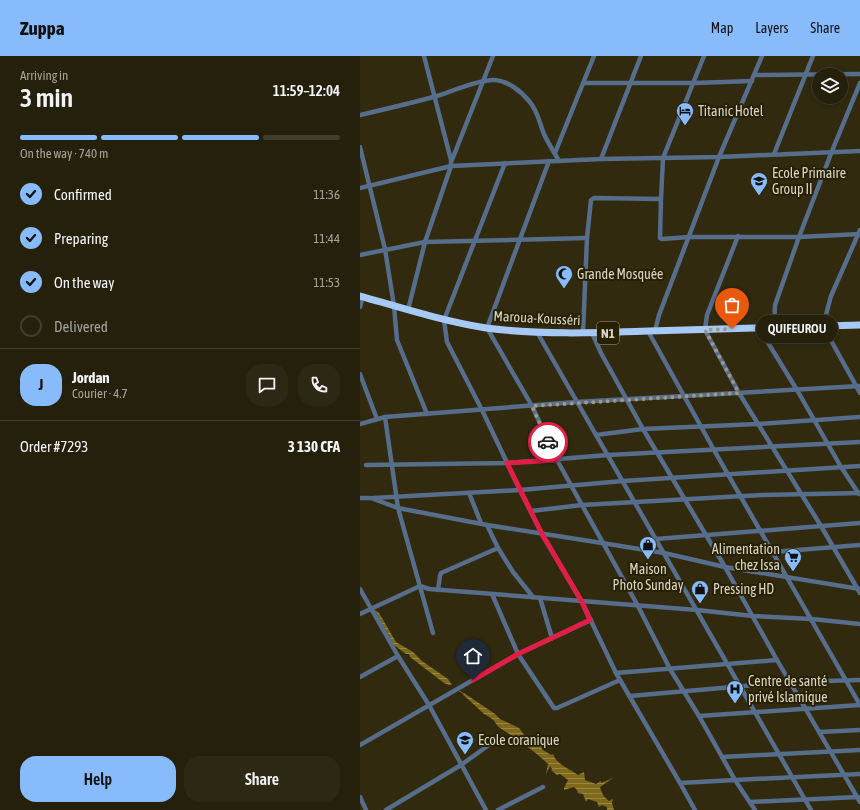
<!DOCTYPE html>
<meta charset="utf-8">
<style>
:root{--surface:#25200b;--page:#2d2814;--text:#f1f3f6;--muted:#a3a39d;--line:#423e2c;--accent:#87bbfb}
body{margin:0;font-family:"Asap Condensed",sans-serif;background:var(--page);color:var(--text);height:100vh;display:flex;flex-direction:column;font-size:15px;white-space:nowrap}
*{box-sizing:border-box;margin:0}
p{font-size:13px;color:var(--muted)}
.icon{flex:none;width:22px;height:22px;fill:none;stroke:currentColor;stroke-width:2;stroke-linecap:round;stroke-linejoin:round}
.map{position:relative;flex:1;overflow:hidden}
.drawer{display:flex;flex-direction:column;background:var(--surface);width:360px}
.drawer>*{flex:none}
.fabs{position:absolute;left:452px;top:12px;display:grid;gap:8px}
.fabs a{display:grid;place-items:center;width:36px;height:36px;border-radius:50%;background:var(--surface);box-shadow:0 2px 6px #0003,0 0 0 1px var(--line);font-size:20px}
.pin{position:absolute;display:grid;place-items:center;width:34px;height:34px;color:#fff;margin:-41px -17px;border-radius:50% 50% 50% 0;rotate:-45deg;box-shadow:0 0 4px #0007}
.pin .icon{rotate:45deg}
.courier{position:absolute;display:grid;place-items:center;width:40px;height:40px;margin:-20px;border:3px solid #e11d48;border-radius:50%;background:#fff;color:#222;box-shadow:0 1px 5px #0007}
.bubble{position:absolute;height:28px;border-radius:14px;background:var(--surface);box-shadow:0 2px 6px #0003,0 0 0 1px var(--line);font-size:13px;font-weight:600;line-height:28px;text-align:center}
.overview em{font-style:normal;font-weight:600}
.overview div{display:flex;flex-direction:column-reverse}
.overview{display:flex;align-items:center;justify-content:space-between;height:68px;padding:0 20px}
h1{font-size:26px;font-weight:600;line-height:30px}
.bar{display:grid;grid-template-columns:repeat(4,1fr);gap:6px 4px;align-content:center;height:48px;padding:0 20px}
.bar i{height:5px;border-radius:3px;background:var(--line)}
.bar .current{background:var(--accent)}
.bar p{grid-column:span 4}
.line{display:flex;align-items:center;gap:10px;padding:0 20px;border-top:1px solid var(--line)}
.line div{flex:1}
.round{display:grid;place-items:center;flex:none;width:42px;height:42px;border-radius:16px;background:var(--page)}
ol{padding:0 20px;list-style:none}
li{display:flex;align-items:center;gap:12px;height:44px}
li p{margin-inline-start:auto}
li .icon{padding:4px;border-radius:50%;background:var(--accent);color:#111;stroke-width:4}
li:last-child{color:var(--muted)}
li i{width:22px;height:22px;border:2px solid var(--line);border-radius:50%}
.cta{display:flex;gap:8px;margin-top:auto;padding:8px 20px}
.cta a{flex:1;height:46px;border-radius:16px;background:var(--accent);color:#111;font-size:16px;font-weight:600;line-height:46px;text-align:center}
.cta a+a{background:var(--page);color:var(--text)}
header{display:flex;align-items:center;gap:24px;box-sizing:border-box;height:56px;padding:0 20px;background:var(--accent);color:#111}
header strong{font-size:19px}
nav{display:flex;gap:22px;margin-inline-start:auto;font-size:14px}
main{display:flex;flex:1;min-height:0}
.map>svg:first-child{display:block}
</style>
<header>
<strong>Zuppa</strong>
<nav><a>Map</a><a>Layers</a><a>Share</a></nav>
</header>
<main>
<section class="drawer">
<div class="overview"><div><h1>3 min</h1><p>Arriving in</p></div><em>11:59–12:04</em></div>
<div class="bar"><i class="current"></i><i class="current"></i><i class="current"></i><i></i><p>On the way · 740 m</p></div>
<ol>
<li><svg class="icon" aria-label="check" viewBox="0 0 24 24"><path d="M5 12l5 5 9-10"/></svg>Confirmed<p>11:36</p></li>
<li><svg class="icon" aria-label="check" viewBox="0 0 24 24"><path d="M5 12l5 5 9-10"/></svg>Preparing<p>11:44</p></li>
<li><svg class="icon" aria-label="check" viewBox="0 0 24 24"><path d="M5 12l5 5 9-10"/></svg>On the way<p>11:53</p></li>
<li><i></i>Delivered</li>
</ol>
<div class="line" style="height:72px"><b class="round" style="background:var(--accent);color:#111">J</b><div><b>Jordan</b><p>Courier · 4.7</p></div><a class="round"><svg class="icon" aria-label="chat" viewBox="0 0 24 24"><path d="M4 5h16v11H9l-5 4z"/></svg></a><a class="round"><svg class="icon" aria-label="phone" viewBox="0 0 24 24"><path d="M5 4h4l2 5-3 2q2 4 5 5l2-3 5 2v4C11 20 4 13 5 4z"/></svg></a></div>
<div class="line" style="height:52px"><div>Order #7293</div><b>3 130 CFA</b></div>
<div class="cta"><a>Help</a><a>Share</a></div>
</section>
<div class="map">
<svg width="500" height="754" viewBox="0 0 500 754">
<defs>
<pattern id="water-rules" width="6" height="5" patternUnits="userSpaceOnUse"><rect width="6" height="5" fill="#7e6a1a"/><path d="M0 2.5h6" fill="none" stroke="#968544"/></pattern>
</defs>
<rect width="100%" height="100%" fill="#312a0f"/>
<!-- water -->
<g fill="url(#water-rules)">
<path d="M14 553 19 557 36 586 53 596 62 605 88 623 92 629H89L84 627 50 601 49 598H46L34 589Z"/>
<path d="M104 637 135 658 140 663 159 672 165 680 180 689 183 694 191 699 193 698C196 708 210 713 218 719L224 716 225 724 236 728 241 725V727L253 722 240 731C242 738 244 741 249 745L253 743 252 747 254 754H247V751L242 749 239 751 237 746 228 743 226 746 223 738 218 737 217 734 214 731 204 734V732L208 724 200 718 197 719 191 714 192 713 190 710 186 718 188 708C175 695 157 683 140 672 136 669 135 665 132 663 130 661 127 660 124 658 117 652 111 645 103 639Z"/>
</g>
<g fill="none" stroke-linecap="round" stroke-linejoin="round">
<!-- stream -->
<path stroke="#7e6a1a" stroke-width="1" d="M98 634 104 638"/>
<!-- minor -->
<g stroke="#566d8b" stroke-width="4.5">
<path d="M344 0 303 102 301 143 300 182 302 183 329 181H439L500 178"/>
<path d="M394 19 500 18"/>
<path d="M224 27H334L392 25"/>
<path d="M0 59C26 53 52 47 77 40 93 35 117 24 133 24 147 24 161 35 169 45 178 55 179 66 184 78 188 87 194 96 199 105"/>
<path d="M0 91 25 193 34 250 37 284 67 358"/>
<path d="M195 97 234 0"/>
<path d="M414 98 453 0"/>
<path d="M241 103 281 0"/>
<path d="M92 104 133 0"/>
<path d="M189 105 127 272 172 350 197 404 278 550 310 613 339 660 375 724 500 718"/>
<path d="M145 107 84 264 87 286 122 354 160 434 182 478 222 546 256 617 417 604"/>
<path d="M0 132 91 110 241 103 359 101 500 95"/>
<path d="M500 174 471 240 463 270 500 337"/>
<path d="M378 180 347 259 345 274 379 337 461 470 500 537"/>
<path d="M0 199 65 186 227 182"/>
<path d="M0 251 3 240"/>
<path d="M48 254 65 186 91 110V104L64 0"/>
<path d="M399 272 437 334 481 411 499 438"/>
<path d="M414 272 415 249 439 181 472 95 500 27"/>
<path d="M288 275 354 394 500 649"/>
<path d="M295 275 299 259 359 101 402 0"/>
<path d="M177 276 451 754"/>
<path d="M223 277 227 182 231 144 234 142 301 143"/>
<path d="M232 277 241 297 283 373 365 511 417 604 500 746"/>
<path d="M0 318 17 363"/>
<path d="M25 361 38 452 73 577"/>
<path d="M0 368 25 361 216 346 500 330"/>
<path d="M236 379 283 373 398 368 500 361"/>
<path d="M6 409 147 407 248 399 500 386"/>
<path d="M109 437 121 467"/>
<path d="M0 442H11L38 452 127 469 242 487 304 497 365 511 500 533"/>
<path d="M13 442 160 434 263 425 500 410"/>
<path d="M171 455 222 449 402 439 500 437"/>
<path d="M127 469 138 492 153 516 173 541"/>
<path d="M296 483 500 467"/>
<path d="M413 496 500 489"/>
<path d="M0 533 38 600 69 649 126 754"/>
<path d="M78 534 80 520 81 517 138 492"/>
<path d="M132 538 158 598 194 652H197L260 624"/>
<path d="M180 542 192 582"/>
<path d="M0 558 60 530 69 533 337 554 393 560 452 563 500 568"/>
<path d="M256 617 320 727 375 724 395 754"/>
<path d="M0 621 38 600"/>
<path d="M270 640 430 626 500 624"/>
<path d="M339 660 500 649"/>
<path d="M459 676 500 674"/>
<path d="M0 689 158 598 231 564"/>
<path d="M362 701 500 694"/>
<path d="M320 727 335 754"/>
<path d="M0 741 6 754"/>
<path d="M390 746 498 741"/>
<path d="M26 754 101 709 133 686"/>
<path d="M138 754 183 731"/>
</g>
<!-- highway -->
<path stroke="#a6c9f6" stroke-width="7" d="M0 240C42 252 83 265 126 272 180 279 234 277 289 275 359 273 430 271 500 269"/>
</g>
<g fill="none" stroke-linecap="round" stroke-linejoin="round">
<!-- done -->
<path stroke="#9e9885" stroke-width="4" stroke-dasharray="0 7.2" d="M188 386 172 350 379 337 345 274 372 273"/>
<!-- route -->
<path stroke="#e11d48" stroke-width="5" d="M113 624 158 598 230 564 222 546 182 478 147 407 196 404 188 386"/>
</g>
<!-- icons -->
<defs>
<symbol id="hotel-pin" viewBox="-11 -11 22 30"><path d="M0 17L-7.5 6A9.5 9.5 0 1 1 7.5 6Z" fill="#87bbfb" stroke="#272005"/><path d="M-6-4.5h1.5V1H6V5H4.5V3h-9V5H-6ZM-4 0a1.8 1.8 0 1 1 3.6 0ZM.5 0V-2.5h3Q6-2.5 6 0Z" fill="#111"/></symbol>
<symbol id="school-pin" viewBox="-11 -11 22 30"><path d="M0 17L-7.5 6A9.5 9.5 0 1 1 7.5 6Z" fill="#87bbfb" stroke="#272005"/><path d="M0-5L7-2L0 1L-7-2ZM-4 1L0 2.5L4 1V4Q0 6-4 4Z" fill="#111"/></symbol>
<symbol id="mosque-pin" viewBox="-11 -11 22 30"><path d="M0 17L-7.5 6A9.5 9.5 0 1 1 7.5 6Z" fill="#87bbfb" stroke="#272005"/><path d="M3.5-4.9A6 6 0 1 0 3.5 4.9A5 5 0 1 1 3.5-4.9Z" fill="#111"/></symbol>
<symbol id="shop-pin" viewBox="-11 -11 22 30"><path d="M0 17L-7.5 6A9.5 9.5 0 1 1 7.5 6Z" fill="#87bbfb" stroke="#272005"/><path d="M-5-2.5h2.3a2.7 3.5 0 0 1 5.4 0H5L5.5 6h-11ZM-1.5-2.5h3a1.5 2.3 0 0 0-3 0Z" fill="#111"/></symbol>
<symbol id="supermarket-pin" viewBox="-11 -11 22 30"><path d="M0 17L-7.5 6A9.5 9.5 0 1 1 7.5 6Z" fill="#87bbfb" stroke="#272005"/><path d="M-6-5.5h2.5l.6 2H6L4.5 2H-2.5L-4.4-4H-6ZM-1.5 3.2a1.3 1.3 0 1 0 .1 0ZM3 3.2a1.3 1.3 0 1 0 .1 0Z" fill="#111"/></symbol>
<symbol id="hospital-pin" viewBox="-11 -11 22 30"><path d="M0 17L-7.5 6A9.5 9.5 0 1 1 7.5 6Z" fill="#87bbfb" stroke="#272005"/><path d="M-5-5h3v3.5h4V-5h3V5h-3V1.5h-4V5h-3Z" fill="#111"/></symbol>
</defs>
<g fill-rule="evenodd">
<use href="#hotel-pin" x="315" y="45" width="20" height="27"/>
<use href="#school-pin" x="389" y="115" width="20" height="27"/>
<use href="#mosque-pin" x="194" y="208" width="20" height="27"/>
<use href="#shop-pin" x="278" y="479" width="20" height="27"/>
<use href="#supermarket-pin" x="423" y="491" width="20" height="27"/>
<use href="#shop-pin" x="330" y="523" width="20" height="27"/>
<use href="#hospital-pin" x="365" y="623" width="20" height="27"/>
<use href="#school-pin" x="95" y="674" width="20" height="27"/>
</g>
<g text-anchor="middle" stroke-width="4" stroke-linejoin="round" paint-order="stroke">
<!-- shield labels -->
<rect fill="#272005" stroke="#a49e8b" stroke-width="1" x="237" y="266" width="22" height="22" rx="3"/>
<g font-size="13" font-weight="bold" fill="#d9d4c4">
<text x="248" y="282">N1</text>
</g>
<!-- poi labels -->
<g font-size="14" fill="#d9d4c4" stroke="#272005" text-anchor="start">
<text x="338" y="60">Titanic Hotel</text>
<text x="412" y="122">Ecole Primaire<tspan x="412" dy="16">Group II</tspan></text>
<text x="217" y="223">Grande Mosquée</text>
<text x="420" y="498" text-anchor="end">Alimentation<tspan x="420" dy="16">chez Issa</tspan></text>
<text x="288" y="518" text-anchor="middle">Maison<tspan x="288" dy="16">Photo Sunday</tspan></text>
<text x="353" y="538">Pressing HD</text>
<text x="388" y="630">Centre de santé<tspan x="388" dy="16">privé Islamique</tspan></text>
<text x="118" y="689">Ecole coranique</text>
</g>
<!-- street labels -->
<g font-size="14" fill="#d9d4c4" stroke="#272005">
<text transform="translate(177 262) rotate(3)" y="5">Maroua-Kousséri</text>
</g>
</g>
</svg>
<div class="fabs">
<a><svg class="icon" aria-label="layers" viewBox="0 0 24 24"><path d="M12 4l9 5-9 5-9-5zM3 14l9 5 9-5"/></svg></a>
</div>
<div class="pin" style="left:372px;top:273px;background:#ea580c"><svg class="icon" aria-label="bag" viewBox="0 0 24 24"><path d="M5 8h14l-1 12H6zM9 8a3 3 0 0 1 6 0"/></svg></div>
<div class="pin" style="left:113px;top:624px;background:#1f2937"><svg class="icon" aria-label="home" viewBox="0 0 24 24"><path d="M3 11l9-7 9 7M6 9v11h12V9"/></svg></div>
<div class="courier" style="left:188px;top:386px"><svg class="icon" aria-label="car" viewBox="0 0 24 24"><path d="M5 17H2v-5l4-1 3-4h7l3 4 3 1v5h-3M9 17h6M6 11h13"/><circle cx="7" cy="17" r="2"/><circle cx="17" cy="17" r="2"/></svg></div>
<div class="bubble" style="left:396px;top:259px;width:82px">QUIFEUROU</div>
</div>
</main>
